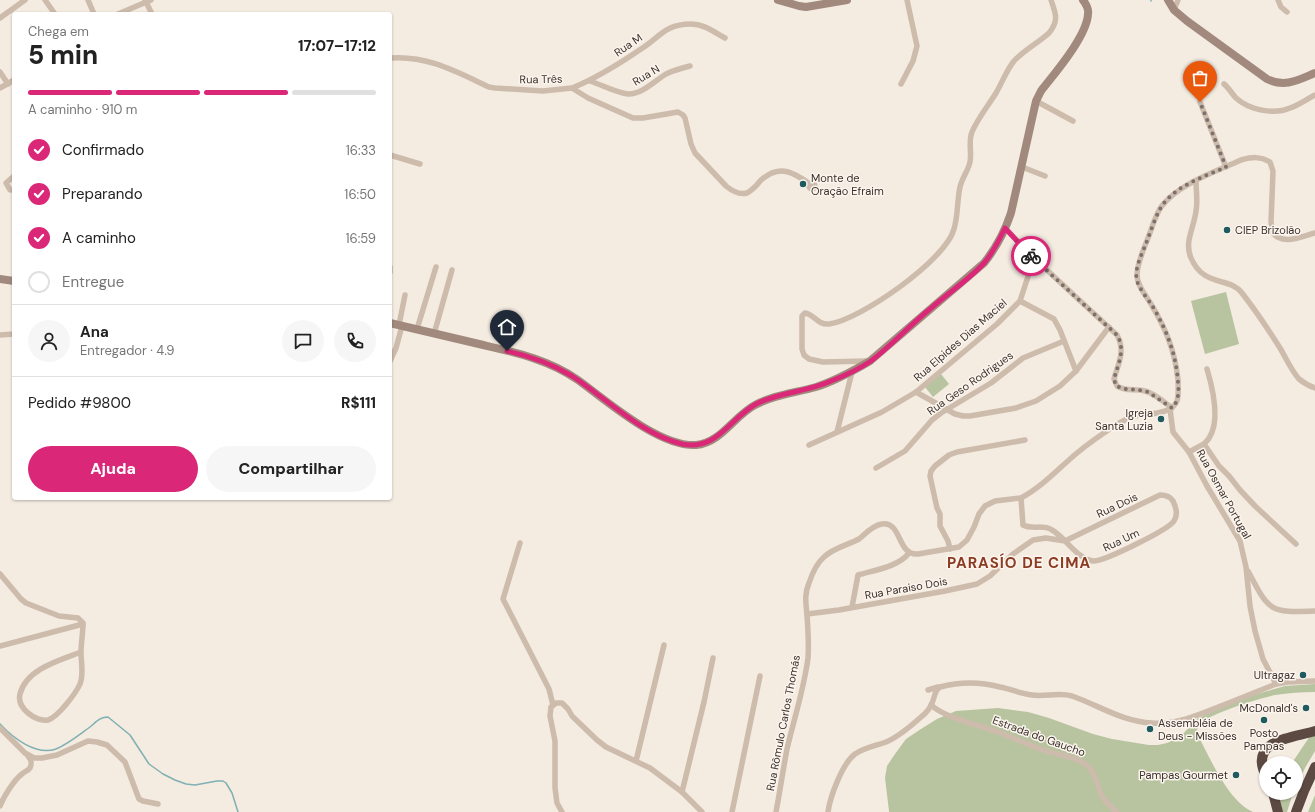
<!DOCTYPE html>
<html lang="pt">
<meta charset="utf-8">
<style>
:root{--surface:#fff;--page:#f6f6f6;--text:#222;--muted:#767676;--line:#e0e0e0;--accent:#db2777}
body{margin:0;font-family:"DM Sans",sans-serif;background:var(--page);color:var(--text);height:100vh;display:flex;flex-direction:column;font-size:15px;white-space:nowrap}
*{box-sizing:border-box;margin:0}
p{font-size:13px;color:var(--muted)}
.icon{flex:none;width:22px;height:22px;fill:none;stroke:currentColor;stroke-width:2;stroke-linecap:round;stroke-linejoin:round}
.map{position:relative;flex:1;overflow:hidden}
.sheet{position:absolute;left:12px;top:12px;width:380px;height:488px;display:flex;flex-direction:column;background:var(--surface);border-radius:4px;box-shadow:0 1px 3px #0004}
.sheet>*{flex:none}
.controls{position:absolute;left:1259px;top:756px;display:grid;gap:8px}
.controls a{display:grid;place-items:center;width:44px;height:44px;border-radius:50%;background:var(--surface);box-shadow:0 1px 3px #0004;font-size:20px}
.pin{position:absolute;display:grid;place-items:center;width:34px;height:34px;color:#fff;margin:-41px -17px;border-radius:50% 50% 50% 0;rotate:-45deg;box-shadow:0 0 4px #0007}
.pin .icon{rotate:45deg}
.courier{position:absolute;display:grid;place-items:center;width:40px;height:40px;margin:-20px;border:3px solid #db2777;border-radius:50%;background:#fff;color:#222;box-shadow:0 1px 5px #0007}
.overview em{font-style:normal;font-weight:800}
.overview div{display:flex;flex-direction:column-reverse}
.overview{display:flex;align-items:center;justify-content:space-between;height:68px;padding:0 16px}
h1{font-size:26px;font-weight:800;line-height:30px}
.bar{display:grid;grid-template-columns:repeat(4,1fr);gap:6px 4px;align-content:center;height:48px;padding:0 16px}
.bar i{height:5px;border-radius:3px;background:var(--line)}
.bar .active{background:var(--accent)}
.bar p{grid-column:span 4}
.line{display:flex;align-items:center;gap:10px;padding:0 16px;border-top:1px solid var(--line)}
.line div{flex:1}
.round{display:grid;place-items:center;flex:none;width:42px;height:42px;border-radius:21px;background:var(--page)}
ol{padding:0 16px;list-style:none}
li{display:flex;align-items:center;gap:12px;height:44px}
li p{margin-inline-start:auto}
li .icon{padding:4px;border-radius:50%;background:var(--accent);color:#fff;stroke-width:4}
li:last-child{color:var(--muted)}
li i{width:22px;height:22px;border:2px solid var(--line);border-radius:50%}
.primary-button{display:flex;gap:8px;margin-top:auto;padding:8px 16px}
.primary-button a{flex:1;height:46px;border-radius:24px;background:var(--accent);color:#fff;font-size:16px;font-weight:800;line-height:46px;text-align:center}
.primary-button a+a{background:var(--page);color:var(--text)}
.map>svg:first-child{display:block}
</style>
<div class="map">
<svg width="1315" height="812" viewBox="0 0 1315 812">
<rect width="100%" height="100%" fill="#f4ebe1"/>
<!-- grass -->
<g fill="#b8c4a0">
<path d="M1226 292 1239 344 1205 354 1191 301Z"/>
<path d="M941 374 949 384 933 397 925 387Z"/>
<path d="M1315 684V692C1302 692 1288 693 1275 695 1260 698 1211 713 1201 723 1197 727 1197 730 1197 734 1211 759 1227 800 1253 812H889V811L885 778 887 766 895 754 906 739 921 729 937 719 956 711 998 708 1028 712 1049 718 1093 734 1112 739 1149 745H1158L1167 743 1180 737 1197 719 1209 713 1254 695 1285 686Z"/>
<path d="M1315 734V751L1305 768 1296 786V763H1292L1310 736Z"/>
<path d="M1278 793H1293L1287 812H1283Z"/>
<path d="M1315 795V812H1308Z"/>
</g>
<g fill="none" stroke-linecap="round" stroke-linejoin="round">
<!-- stream -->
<g stroke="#7fb0b2" stroke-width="1.5">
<path d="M1151 1V0"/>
<path d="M0 724C13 738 36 756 56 749 68 744 80 734 90 727 96 722 100 717 108 717L130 735 149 764 163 774 175 780 186 784 195 785 217 781H223L226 783 232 793 238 812"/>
</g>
<!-- street -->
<g stroke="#cdbbac" stroke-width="5.5">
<path d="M45 0 55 14"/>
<path d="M88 0 94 14"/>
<path d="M145 0 152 14"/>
<path d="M1278 0 1281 7 1287 12"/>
<path d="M1174 10 1178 0"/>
<path d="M118 14 151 0"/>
<path d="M0 18 25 0"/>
<path d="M390 58C427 55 457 72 489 87L495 88 543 91 572 88 588 98 633 118H643L678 112 683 115 685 118 691 144 695 153 726 186C732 191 739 195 747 193 753 190 757 185 761 180 780 164 793 172 810 184"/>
<path d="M0 72 8 84"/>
<path d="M590 81C602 85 617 93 628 94 641 95 656 80 666 74 674 70 682 68 690 66"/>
<path d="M901 84 913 61 917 46 907 0"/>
<path d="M1224 84C1229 88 1232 94 1236 98 1249 110 1274 115 1290 108 1299 105 1307 99 1315 95"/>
<path d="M0 88 14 80"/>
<path d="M572 88C597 78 619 64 641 49 660 37 665 24 691 24 704 24 714 32 725 38"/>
<path d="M1036 101 1073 121"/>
<path d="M1200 102 1226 167"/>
<path d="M390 155 420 164"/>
<path d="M1022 167 1045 176"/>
<path d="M14 176 6 183 10 190H14"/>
<path d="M1196 181C1196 191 1198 201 1196 211 1194 228 1184 242 1191 258 1204 288 1229 276 1242 293 1256 311 1268 329 1280 348 1286 358 1291 370 1299 379 1304 383 1309 386 1315 388"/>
<circle cx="812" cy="186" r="3"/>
<path d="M1005 228 1034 258 1117 335C1126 351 1118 364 1114 379L1117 386C1125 392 1135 388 1145 391 1154 393 1164 402 1172 408"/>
<path d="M390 267V272"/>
<path d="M399 325 405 295"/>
<path d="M417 329 436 267"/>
<path d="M434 334 452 270"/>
<path d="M0 335 14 334"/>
<path d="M390 361 396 348 402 326"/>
<path d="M868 361 823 362 809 359 804 355 802 349V316L805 313C814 314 817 325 829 324 860 320 946 260 954 229 958 216 957 201 960 187 962 178 968 171 970 162 972 152 968 142 972 132 978 118 988 106 996 93 1002 83 1006 71 1014 61 1024 50 1038 43 1049 33 1059 21 1056 14 1051 0"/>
<path d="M1076 371 1109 327"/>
<path d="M916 392 955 414 963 416H970L1016 408 1036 401 1060 386 1076 371 1060 330 1054 319 1020 301"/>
<path d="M1170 409 1173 432 1189 452 1207 486 1240 541 1246 567 1250 606 1255 631 1263 659 1276 684"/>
<path d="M837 432 852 372"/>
<path d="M1204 444C1223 428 1213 389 1207 369"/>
<path d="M809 445 882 412 916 392 997 324 1020 301 1034 258"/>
<path d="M1189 452 1204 444 1219 466 1229 476 1240 490 1255 506 1296 544"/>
<path d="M876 468 905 451 932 420 941 413 991 383 1023 358 1064 341"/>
<path d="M520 543 503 599 549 689 553 705"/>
<path d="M950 549 948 541 940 526V514L937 508 930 476 931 471 935 466 949 455 957 452 1025 440"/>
<path d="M1248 571C1269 611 1269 613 1315 611"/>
<path d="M0 574 21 599 26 603 59 616 78 618 83 623C83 633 81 643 81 653 81 663 84 674 80 684 76 693 58 717 48 720 41 721 33 717 28 713 22 708 18 702 20 694 26 669 60 660 81 652"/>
<path d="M852 607 858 575C875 570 898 567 909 553"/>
<path d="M807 614 839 610 945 591 977 584 990 576 1013 554 1033 540 1046 538 1065 541 1160 495C1166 495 1170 496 1173 501 1176 507 1178 515 1174 521 1168 530 1103 562 1093 561 1077 559 1065 537 1052 530 1043 524 1032 530 1023 525L1021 498"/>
<path d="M0 646 83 624"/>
<path d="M928 690 938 687"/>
<path d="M931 705C945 718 979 725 998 732 1014 738 1030 746 1046 751 1059 755 1072 756 1084 763 1095 770 1096 783 1101 794 1105 802 1111 807 1117 812"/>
<path d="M0 728 25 753 34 758H42L57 755 88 741 97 742 107 745 125 762 139 799 143 801 158 804"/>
<path d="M636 761 664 645"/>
<path d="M682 792 704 702 713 658"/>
<path d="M0 806C4 796 14 780 22 774 25 771 28 771 30 768 32 764 31 759 28 756"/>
<path d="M562 812 557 803 555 788V741L550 716 551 707 556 703H562L568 709 572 716 597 740 606 747 650 768 682 792 702 812"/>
<path d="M732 812 760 676"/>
<path d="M776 812C780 791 783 770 787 749 794 719 804 689 808 658 809 644 808 629 807 615 806 604 804 594 809 583 812 574 817 563 824 557 833 548 848 545 859 539 865 534 873 525 882 524 902 521 897 556 918 554L959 547 967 540 974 527 979 514 985 506 995 501 1021 498C1042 487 1059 468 1077 453 1090 442 1105 432 1119 423 1125 420 1130 417 1136 416 1148 413 1171 415 1177 401 1179 395 1178 387 1178 380 1175 351 1166 329 1151 304 1146 295 1137 286 1137 275 1137 263 1144 249 1148 238 1152 228 1155 216 1161 207 1178 184 1215 172 1241 160 1252 157 1260 156 1270 162L1273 171 1271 222 1273 233C1283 246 1303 236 1315 233"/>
<path d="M828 812C830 797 842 764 855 754 864 748 875 746 886 742 898 737 911 726 921 717 925 714 930 708 932 703 935 697 934 691 940 687 959 682 981 682 1000 687 1011 689 1021 694 1032 695 1045 697 1059 692 1072 696 1098 705 1123 722 1152 723 1179 725 1206 712 1231 702 1246 696 1261 690 1276 684L1288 682 1315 681"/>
</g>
<!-- secondary -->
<g stroke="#a18a7d" stroke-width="8">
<path d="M778 0 799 6 806 7 847 0"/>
<path d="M1168 0 1174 10 1187 21 1267 79C1285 88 1298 80 1315 73"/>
<path d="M0 279 14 281"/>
<path d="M390 323C420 330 449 337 479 344 513 352 548 359 578 380 607 401 659 447 696 445 721 443 734 416 755 405 773 395 795 393 816 387 835 381 853 371 870 361L984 263C996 248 1005 231 1011 213L1036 101 1041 91C1055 73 1087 36 1088 14 1089 9 1086 4 1083 0"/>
</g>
<!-- highway -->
<g stroke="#5c4a42" stroke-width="10">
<path d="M1266 776C1248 740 1292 738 1315 731"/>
<path d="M1273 793 1278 812"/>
<path d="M1296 812 1304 791 1315 767"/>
</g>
</g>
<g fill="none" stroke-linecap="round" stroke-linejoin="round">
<!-- done -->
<path stroke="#7c716b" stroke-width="4" stroke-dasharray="0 7.2" d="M1031 256 1117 335C1126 350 1118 364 1114 379L1116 386 1125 389 1139 390 1148 392 1172 408C1179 401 1179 391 1178 382 1176 354 1167 331 1153 307 1148 299 1140 290 1137 281 1134 270 1141 256 1145 246 1150 234 1154 220 1160 209 1173 186 1204 177 1226 167L1200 102"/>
<!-- route -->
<path stroke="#db2777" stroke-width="5" d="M507 351C530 356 552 364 572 376 606 398 642 435 682 444 717 451 729 419 756 404 779 392 807 392 831 381 844 376 859 369 871 361 892 345 910 325 930 309 948 293 970 279 985 262 994 251 999 240 1005 228L1031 256"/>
</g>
<!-- markers -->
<g fill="#1f5a5e" stroke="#fbf5ee" stroke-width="1.5">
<circle cx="803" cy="184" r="4"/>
<circle cx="1227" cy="230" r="4"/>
<circle cx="1161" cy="419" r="4"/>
<circle cx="1303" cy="675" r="4"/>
<circle cx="1306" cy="708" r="4"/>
<circle cx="1264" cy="720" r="4"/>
<circle cx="1150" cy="729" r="4"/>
<circle cx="1236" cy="775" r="4"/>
</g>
<g text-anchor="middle" stroke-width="3" stroke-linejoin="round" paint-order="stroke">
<!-- street labels -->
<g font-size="11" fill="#3b302b" stroke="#fbf5ee">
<text transform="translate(628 45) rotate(-34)" y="4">Rua M</text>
<text transform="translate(646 75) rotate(-31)" y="4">Rua N</text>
<text transform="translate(541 79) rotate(-1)" y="4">Rua Três</text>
<text transform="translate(960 340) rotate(-41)" y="4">Rua Elpides Dias Maciel</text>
<text transform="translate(970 383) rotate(-35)" y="4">Rua Geso Rodrigues</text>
<text transform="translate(1224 494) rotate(61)" y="4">Rua Osmar Portugal</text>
<text transform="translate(1117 505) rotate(-25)" y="4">Rua Dois</text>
<text transform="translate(1121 540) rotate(-25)" y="4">Rua Um</text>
<text transform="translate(906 588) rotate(-10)" y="4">Rua Paraiso Dois</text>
<text transform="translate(783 723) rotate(-79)" y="4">Rua Rômulo Carlos Thomás</text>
<text transform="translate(1039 736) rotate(20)" y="4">Estrada do Gaucho</text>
</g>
<!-- poi labels -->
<g font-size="11" fill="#3b302b" stroke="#fbf5ee" text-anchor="end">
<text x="811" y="182" text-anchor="start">Monte de<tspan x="811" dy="13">Oração Efraim</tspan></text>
<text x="1235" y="234" text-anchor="start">CIEP Brizolão</text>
<text x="1153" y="417">Igreja<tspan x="1153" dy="13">Santa Luzia</tspan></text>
<text x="1295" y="679">Ultragaz</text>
<text x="1298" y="712">McDonald's</text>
<text x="1158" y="727" text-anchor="start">Assembléia de<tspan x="1158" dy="13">Deus - Missões</tspan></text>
<text x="1264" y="737" text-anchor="middle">Posto<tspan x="1264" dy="13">Pampas</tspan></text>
<text x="1228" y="779">Pampas Gourmet</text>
</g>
<!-- district labels -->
<g font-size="15" font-weight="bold" letter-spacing="1" fill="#8c3b22" stroke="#fbf5ee">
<text x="1019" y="568">PARASÍO DE CIMA</text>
</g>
</g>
</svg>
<div class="controls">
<a><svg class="icon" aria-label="locate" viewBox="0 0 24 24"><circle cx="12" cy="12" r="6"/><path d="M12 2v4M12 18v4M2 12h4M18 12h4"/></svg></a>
</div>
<div class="pin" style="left:1200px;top:102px;background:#ea580c"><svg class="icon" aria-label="bag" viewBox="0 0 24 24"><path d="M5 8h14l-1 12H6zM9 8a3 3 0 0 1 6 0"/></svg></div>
<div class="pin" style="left:507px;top:351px;background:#1f2937"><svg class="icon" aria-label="home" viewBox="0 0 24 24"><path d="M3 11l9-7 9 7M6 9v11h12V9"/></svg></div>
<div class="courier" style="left:1031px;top:256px"><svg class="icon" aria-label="bike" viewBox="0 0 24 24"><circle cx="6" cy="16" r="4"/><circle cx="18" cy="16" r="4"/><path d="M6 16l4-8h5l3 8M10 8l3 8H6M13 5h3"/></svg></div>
<section class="sheet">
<div class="overview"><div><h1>5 min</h1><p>Chega em</p></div><em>17:07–17:12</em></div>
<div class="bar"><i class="active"></i><i class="active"></i><i class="active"></i><i></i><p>A caminho · 910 m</p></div>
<ol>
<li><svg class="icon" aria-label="check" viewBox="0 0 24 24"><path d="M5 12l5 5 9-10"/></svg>Confirmado<p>16:33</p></li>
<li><svg class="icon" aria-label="check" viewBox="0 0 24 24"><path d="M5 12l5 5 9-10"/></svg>Preparando<p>16:50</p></li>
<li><svg class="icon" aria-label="check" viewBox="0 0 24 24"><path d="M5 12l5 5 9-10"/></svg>A caminho<p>16:59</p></li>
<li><i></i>Entregue</li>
</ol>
<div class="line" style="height:72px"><a class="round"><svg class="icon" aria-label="person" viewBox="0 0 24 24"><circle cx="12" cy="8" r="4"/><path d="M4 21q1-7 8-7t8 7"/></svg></a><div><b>Ana</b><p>Entregador · 4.9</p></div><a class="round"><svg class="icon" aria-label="chat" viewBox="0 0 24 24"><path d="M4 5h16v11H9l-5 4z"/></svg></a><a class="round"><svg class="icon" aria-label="phone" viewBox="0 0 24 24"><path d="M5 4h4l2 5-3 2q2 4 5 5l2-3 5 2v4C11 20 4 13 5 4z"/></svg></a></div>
<div class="line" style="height:52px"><div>Pedido #9800</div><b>R$111</b></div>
<div class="primary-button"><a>Ajuda</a><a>Compartilhar</a></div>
</section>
</div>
